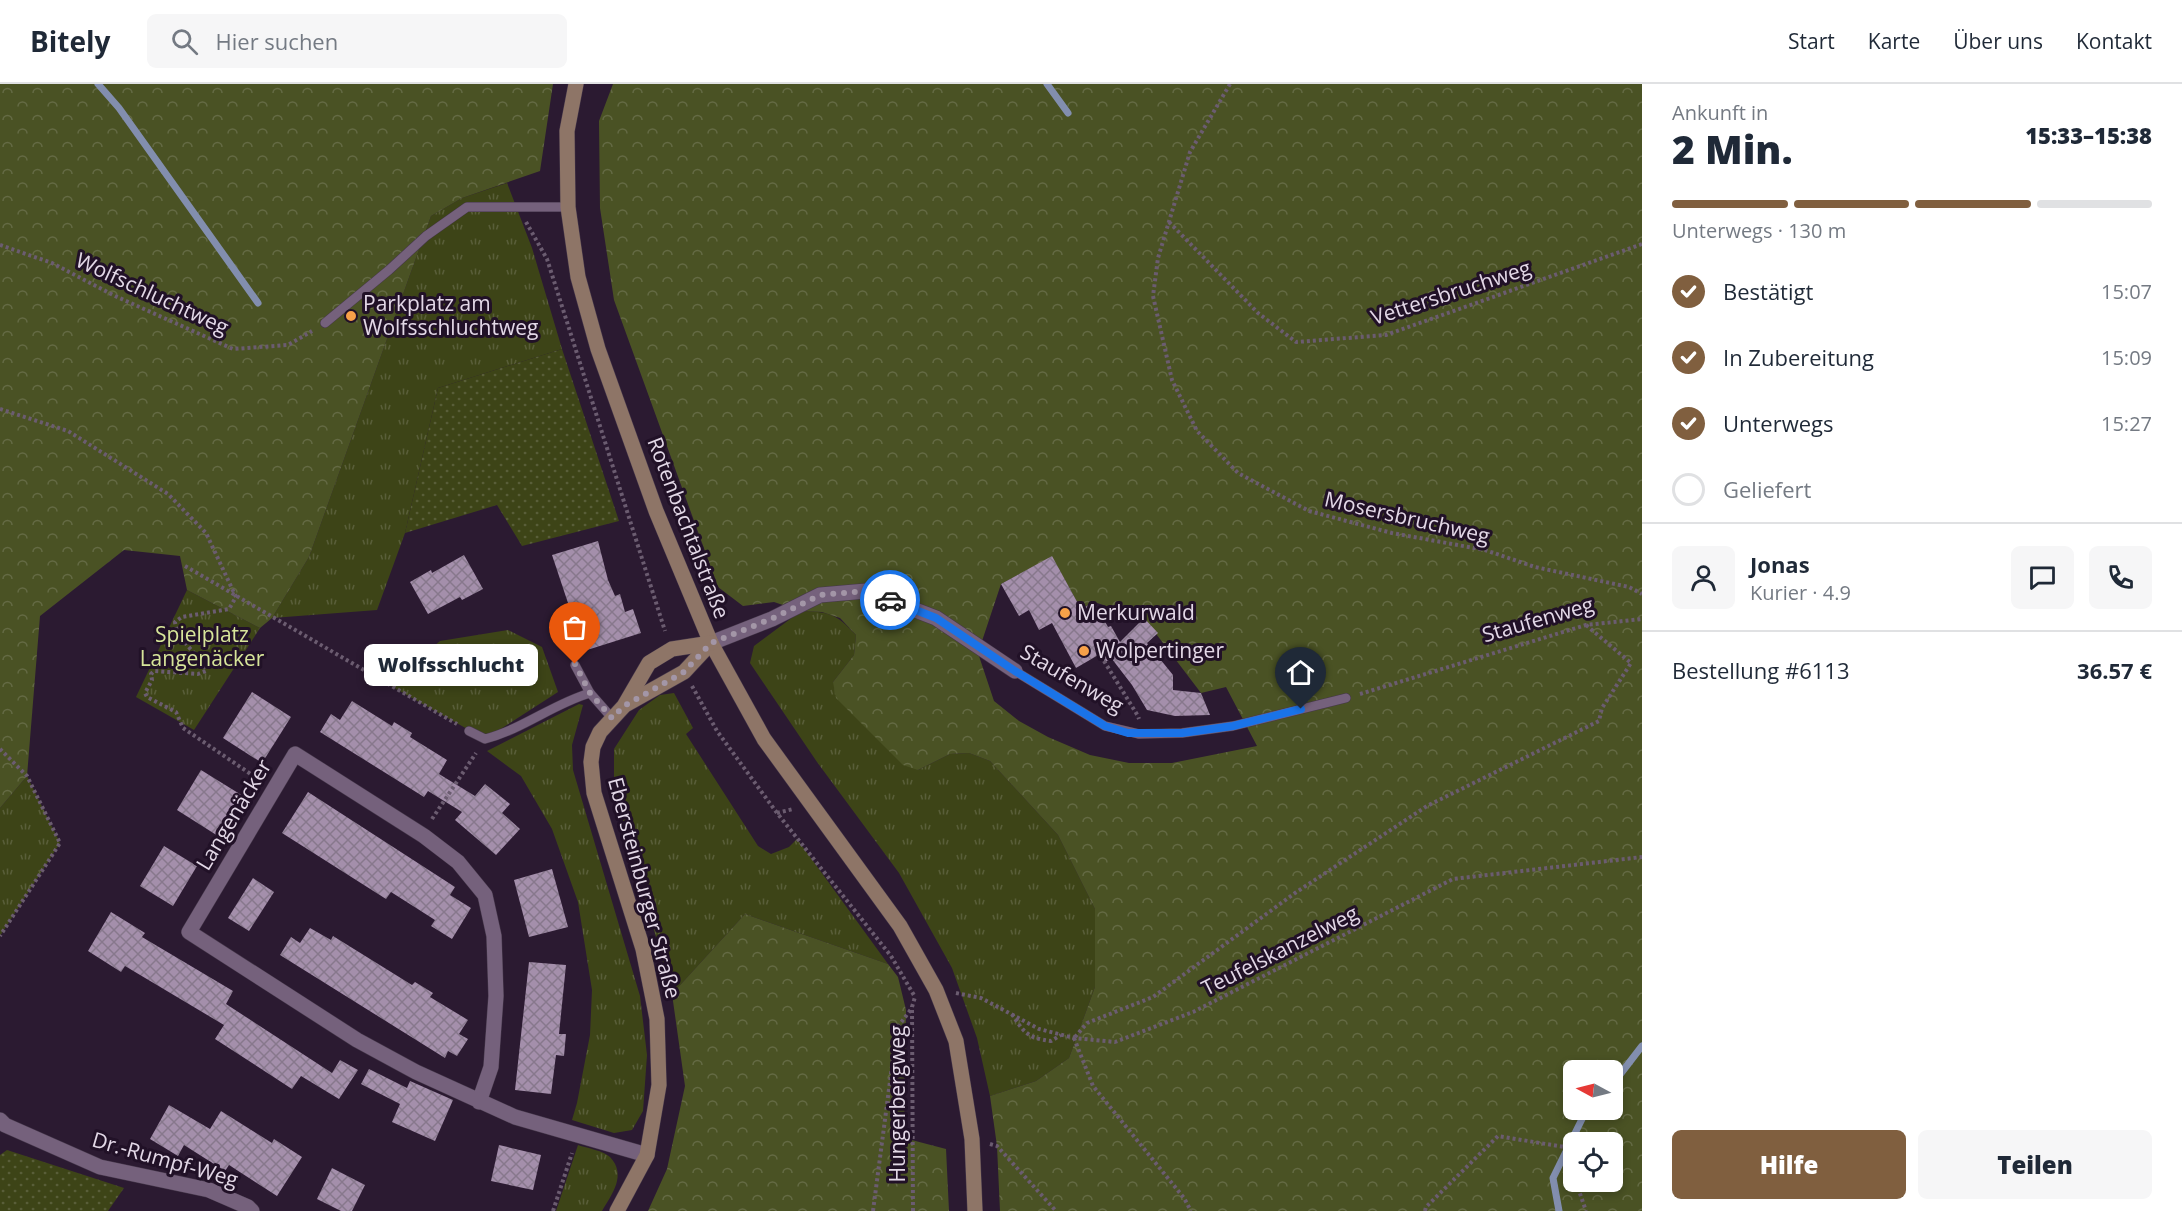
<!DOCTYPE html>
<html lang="de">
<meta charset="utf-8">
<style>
:root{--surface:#fff;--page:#f6f6f7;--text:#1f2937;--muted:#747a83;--line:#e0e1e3;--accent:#805f3f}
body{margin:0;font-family:"Open Sans",sans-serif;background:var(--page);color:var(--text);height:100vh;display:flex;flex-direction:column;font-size:22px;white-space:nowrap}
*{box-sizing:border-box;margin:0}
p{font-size:20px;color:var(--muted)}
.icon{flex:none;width:33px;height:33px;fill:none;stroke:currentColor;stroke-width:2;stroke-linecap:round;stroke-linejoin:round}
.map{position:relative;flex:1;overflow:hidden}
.sheet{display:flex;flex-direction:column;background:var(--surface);width:540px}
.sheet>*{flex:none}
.needle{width:39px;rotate:277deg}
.fabs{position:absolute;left:1563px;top:976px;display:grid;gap:12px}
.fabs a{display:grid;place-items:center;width:60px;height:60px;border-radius:9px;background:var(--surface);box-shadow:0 3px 9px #0003;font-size:30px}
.pin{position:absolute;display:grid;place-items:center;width:51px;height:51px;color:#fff;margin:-62px -26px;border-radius:50% 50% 50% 0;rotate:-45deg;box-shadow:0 0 6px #0007}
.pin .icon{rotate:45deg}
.courier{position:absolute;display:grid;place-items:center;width:60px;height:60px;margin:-30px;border:4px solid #1a73e8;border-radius:50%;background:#fff;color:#222;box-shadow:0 2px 8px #0007}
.bubble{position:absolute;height:42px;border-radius:9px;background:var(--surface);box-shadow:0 3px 9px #0003;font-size:20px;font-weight:800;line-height:42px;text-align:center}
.headline em{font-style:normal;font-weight:800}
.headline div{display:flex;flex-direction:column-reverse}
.headline{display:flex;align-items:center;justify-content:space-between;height:102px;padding:0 30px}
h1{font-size:39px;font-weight:800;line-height:45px}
.bar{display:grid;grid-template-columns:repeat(4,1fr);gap:9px 6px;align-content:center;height:72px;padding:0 30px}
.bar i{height:8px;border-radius:4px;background:var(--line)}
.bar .current{background:var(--accent)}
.bar p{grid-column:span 4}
.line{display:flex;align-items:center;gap:15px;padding:0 30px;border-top:2px solid var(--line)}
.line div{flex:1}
.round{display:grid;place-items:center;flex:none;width:63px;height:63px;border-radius:9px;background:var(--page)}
ol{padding:0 30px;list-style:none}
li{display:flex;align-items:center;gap:18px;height:66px}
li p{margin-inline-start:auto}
li .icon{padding:6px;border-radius:50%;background:var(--accent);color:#fff;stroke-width:4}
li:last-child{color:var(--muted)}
li i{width:33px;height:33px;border:3px solid var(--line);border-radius:50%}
.button{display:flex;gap:12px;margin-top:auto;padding:12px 30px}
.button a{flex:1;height:69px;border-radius:9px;background:var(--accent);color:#fff;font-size:24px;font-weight:800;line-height:69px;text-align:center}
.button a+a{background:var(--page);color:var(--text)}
header{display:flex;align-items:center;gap:36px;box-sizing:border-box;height:84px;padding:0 30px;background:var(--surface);border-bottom:2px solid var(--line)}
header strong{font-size:28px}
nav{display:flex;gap:33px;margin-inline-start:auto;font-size:21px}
.search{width:420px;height:54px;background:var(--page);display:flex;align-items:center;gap:15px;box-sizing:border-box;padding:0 21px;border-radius:9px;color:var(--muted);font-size:22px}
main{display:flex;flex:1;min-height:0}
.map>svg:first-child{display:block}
</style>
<header>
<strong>Bitely</strong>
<div class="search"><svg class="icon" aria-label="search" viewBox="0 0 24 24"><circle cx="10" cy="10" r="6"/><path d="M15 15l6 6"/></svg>Hier suchen</div>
<nav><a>Start</a><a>Karte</a><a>Über uns</a><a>Kontakt</a></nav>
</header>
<main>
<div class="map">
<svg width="1642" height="1127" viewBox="0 0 1642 1127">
<defs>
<pattern id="grass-tufts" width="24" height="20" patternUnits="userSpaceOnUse" patternTransform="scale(1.5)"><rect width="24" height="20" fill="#3d4417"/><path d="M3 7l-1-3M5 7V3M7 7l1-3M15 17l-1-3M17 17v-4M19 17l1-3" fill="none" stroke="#595e39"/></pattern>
<pattern id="forest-crowns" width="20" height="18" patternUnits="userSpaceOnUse" patternTransform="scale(1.5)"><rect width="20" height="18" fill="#4a5224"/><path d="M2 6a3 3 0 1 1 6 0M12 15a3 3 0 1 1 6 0" fill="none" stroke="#646a44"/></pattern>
<pattern id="garden-dots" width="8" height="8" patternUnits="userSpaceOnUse" patternTransform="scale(1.5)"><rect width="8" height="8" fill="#3d4417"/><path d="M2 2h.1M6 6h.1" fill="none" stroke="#595e39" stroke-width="1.8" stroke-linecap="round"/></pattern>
<pattern id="building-cross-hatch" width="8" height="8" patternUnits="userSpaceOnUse" patternTransform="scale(1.5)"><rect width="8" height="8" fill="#a48fab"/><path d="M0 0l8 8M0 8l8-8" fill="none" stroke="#87788c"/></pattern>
</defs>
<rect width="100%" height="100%" fill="#2b1a31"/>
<!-- grass -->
<g fill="url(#grass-tufts)">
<path d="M507 99 532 164 562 265 438 304 405 449 377 526 272 534 309 473 431 132 462 114Z"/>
<path d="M187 506 260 544 194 646 136 613Z"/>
<path d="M801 527C831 528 836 530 856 551L854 571 833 598 918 686 950 670 969 669 990 677 1058 751 1095 825V903L1069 974 1036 997 990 1012 977 954 952 884 899 789 817 678 750 579 754 562Z"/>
<path d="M508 546 542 563 558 608 485 655 389 601 440 557Z"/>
<path d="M674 609 693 644 686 650 758 762 771 770 789 763 797 755 888 880 745 830 672 910 614 704V665L639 626 660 611Z"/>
<path d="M579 620 583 621 572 661 573 686 640 912 647 971 643 1027 632 1046 614 1049 572 1036 577 1019 590 951 592 906 578 818 552 745 521 692 487 667Z"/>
<path d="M27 692 60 759 0 852V724Z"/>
<path d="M578 1061C587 1064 604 1067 610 1073 627 1091 612 1110 602 1127H556Z"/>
</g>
<!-- forest -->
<g fill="url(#forest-crowns)" fill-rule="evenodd">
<path d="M0 0H553L540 87 462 114 431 132 309 473 272 534 260 544 187 506 180 472 124 466 40 532 27 692 0 724Z"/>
<path d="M613 0H1642V1127H1000L997 1062 990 1012 1036 997 1069 974 1095 903V825L1058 751 990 677 969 669 950 670 918 686 903 681 836 614 833 598 854 571 856 551 840 534 822 528 801 527 774 518 743 522 718 503 614 216 600 124 599 37ZM1052 473 1081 525 1094 518 1144 534 1201 609 1226 603 1257 662 1172 679H1129L1090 671 1048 653 1019 637 994 617 978 569 1001 500ZM1574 987H1612V1026H1574ZM1574 1059H1612V1098H1574Z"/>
<path d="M745 830 888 880 898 893 906 926 904 1054 946 1065 949 1127H648L667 1085 685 1002 672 910Z"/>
</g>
<!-- garden -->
<g fill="url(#garden-dots)">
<path d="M562 265 619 437 522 462 497 421 405 449 438 304Z"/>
<path d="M7 1066 124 1104 108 1127H0V1071Z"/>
</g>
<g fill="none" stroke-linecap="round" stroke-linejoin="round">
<!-- stream -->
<g stroke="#828eae" stroke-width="7">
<path d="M98 0 119 24 258 219"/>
<path d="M1047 0 1068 29"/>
<path d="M1612 1001 1642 962"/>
<path d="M1559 1127 1553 1094 1583 1033 1589 1026"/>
</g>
</g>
<!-- building -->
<g fill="url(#building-cross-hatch)">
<path d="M598 457 608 496 615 512 620 510 625 528 633 525 641 549 584 567 552 471Z"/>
<path d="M464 471 483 505 462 516 460 513 428 530 410 498 431 486 432 489Z"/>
<path d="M1052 472 1081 525 1094 518 1108 543 1111 542 1120 558 1144 534 1158 549 1147 559 1173 591V606L1201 609 1210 631 1175 632 1147 626 1132 601 1112 575 1105 578 1100 570 1076 584 1052 539 1039 546 1029 526 1019 532 1001 500Z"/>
<path d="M252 608 291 633 262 679 223 654Z"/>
<path d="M352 617 392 642 394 638 412 649 410 653 447 676 439 690 475 712 485 700 510 720 502 729 520 745 496 771 455 736 462 728 428 707 424 713 320 648 331 630 340 636Z"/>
<path d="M201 686 243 712 218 752 177 726Z"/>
<path d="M308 708 455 803 450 811 471 824 452 855 431 842 435 836 391 808 386 815 282 749Z"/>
<path d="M164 762 197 782 173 822 140 802Z"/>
<path d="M552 785 568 843 529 853 514 796Z"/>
<path d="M253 794 274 808 249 847 228 834Z"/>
<path d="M111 828 145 849 142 853 233 907 226 920 332 989 340 976 358 986 339 1015 301 992 292 1005 215 955 224 941 125 882 121 888 88 867Z"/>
<path d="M310 844 331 856 333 852 412 901 415 898 433 909 430 913 468 936 459 950 468 955 457 972 448 967 445 974 280 871 291 853 300 859Z"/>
<path d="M529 878 566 881 559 950H566L564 972 556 971 551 1010 515 1006Z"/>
<path d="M369 985 407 1004 410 997 453 1016 435 1057 392 1038 400 1020 361 1000Z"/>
<path d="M169 1021 210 1045 221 1027 272 1059 274 1055 302 1073 277 1112 229 1081 225 1087 184 1061 178 1072 150 1055Z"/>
<path d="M499 1061 541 1071 533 1106 491 1097Z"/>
<path d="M332 1084 365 1101 352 1127H341L317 1115Z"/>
</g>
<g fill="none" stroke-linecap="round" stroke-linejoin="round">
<defs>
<g id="lane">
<path d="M325 239 389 186 426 152 467 123H568"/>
<path d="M575 581 590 609 612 634"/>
<path d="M1015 587 1105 642 1139 650 1182 649 1233 642 1346 614"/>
<path d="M469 647 485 655C523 645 553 620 590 609"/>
</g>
<g id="street">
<path d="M711 559 772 535 820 511 866 507 936 534 1015 587"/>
<path d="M479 1018 491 983 496 912 494 852 485 811 458 778 424 752 295 670 189 848 357 956 416 988 515 1033 647 1071"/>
<path d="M0 1036 5 1041 100 1083 209 1106 248 1123 252 1127"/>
</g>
<g id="secondary">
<path d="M576 0 567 47 568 123 578 193 598 265 656 427 711 559 764 655 900 842 936 906 956 957 972 1055 975 1127"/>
<path d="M627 620 684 588 711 559"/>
<path d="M617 1127 647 1071 659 1001 657 935 643 865 594 709 591 678 593 663 600 648 624 622 649 579 672 565 711 559"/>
</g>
</defs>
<!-- lane casing -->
<use href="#lane" stroke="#45374a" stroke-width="10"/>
<!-- street casing -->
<use href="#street" stroke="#45374a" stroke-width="16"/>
<!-- secondary casing -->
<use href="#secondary" stroke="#45374a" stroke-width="16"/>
<!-- path -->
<g stroke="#6b5c70" stroke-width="4" stroke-dasharray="3 3" stroke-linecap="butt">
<path d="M1230 0 1190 68 1158 174 1153 212 1172 296 1197 347 1238 389 1309 427 1392 449 1485 466 1535 483 1629 503 1642 510"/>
<path d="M526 138 547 175 665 547"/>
<path d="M1169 138 1258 229 1296 258 1386 251 1642 160"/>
<path d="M0 161 52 179 115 212 233 265 288 261 312 247"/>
<path d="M0 325 68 347 168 410 206 449 236 513 229 525 182 533 175 538C177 557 199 569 206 587L198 590 154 587 151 590 152 596 145 609 147 613 176 628 183 644 258 695"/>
<path d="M185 482 457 640"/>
<path d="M1104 577 1138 632 1139 635"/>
<path d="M692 602 717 647 777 729 891 872 915 913"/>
<path d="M1360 610 1586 541 1642 535"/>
<path d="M0 665 27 692 60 759 0 852"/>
<path d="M777 729 793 725"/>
<path d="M432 735 476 669"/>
<path d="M956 909 981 914 1039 945 1074 954 1115 958 1193 928 1453 795 1642 773"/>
<path d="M1012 930C1024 949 1028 954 1051 957L1061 951"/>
<path d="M1075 953 1087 939 1153 913 1295 809 1427 722 1599 637 1602 624 1631 579 1586 541"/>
<path d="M1074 954 1093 1002 1184 1114 1191 1127"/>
<path d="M990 1060 997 1062 1056 1127"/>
<path d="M1576 1098 1586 1127"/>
<path d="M553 1127 572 1069"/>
<path d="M873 1127 897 944 912 924"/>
<path d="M913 1127 912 923 915 913"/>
<path d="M1425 1127 1426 1123 1498 1052 1564 1063 1574 1091"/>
</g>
<!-- lane -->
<use href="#lane" stroke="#75617c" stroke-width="9"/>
<!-- street -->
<use href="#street" stroke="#75617c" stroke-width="15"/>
<!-- secondary -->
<use href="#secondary" stroke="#8e7567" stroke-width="15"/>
</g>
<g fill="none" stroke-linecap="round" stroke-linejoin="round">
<!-- done -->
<path stroke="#a396a7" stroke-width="6" stroke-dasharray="0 10.8" d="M575 580 590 609 612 634 624 622 684 588 711 559 771 535 820 511 866 507 890 516"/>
<!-- route -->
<path stroke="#1a73e8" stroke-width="8" d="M890 516 936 534 1015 587 1105 642 1128 649H1182L1233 642 1301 625"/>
</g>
<!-- markers -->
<g fill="#f7a149" stroke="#211127" stroke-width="2">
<circle cx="351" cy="232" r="6"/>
<circle cx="1065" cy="529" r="6"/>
<circle cx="1084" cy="567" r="6"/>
</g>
<g text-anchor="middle" stroke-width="6" stroke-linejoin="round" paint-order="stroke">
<!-- street labels -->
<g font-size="21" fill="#e3d8e7" stroke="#211127">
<text transform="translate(1451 209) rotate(-18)" y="7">Vettersbruchweg</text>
<text transform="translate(152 210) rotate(25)" y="7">Wolfschluchtweg</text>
<text transform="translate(1407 434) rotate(13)" y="7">Mosersbruchweg</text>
<text transform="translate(688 444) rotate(69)" y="7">Rotenbachtalstraße</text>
<text transform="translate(1538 536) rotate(-16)" y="7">Staufenweg</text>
<text transform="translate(1072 595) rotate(30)" y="7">Staufenweg</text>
<text transform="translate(234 731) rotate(-59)" y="7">Langenäcker</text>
<text transform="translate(644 804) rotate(75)" y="7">Ebersteinburger Straße</text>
<text transform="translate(1280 867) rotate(-27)" y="7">Teufelskanzelweg</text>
<text transform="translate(898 1020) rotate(-90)" y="7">Hungerbergweg</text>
<text transform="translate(165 1076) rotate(16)" y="7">Dr.-Rumpf-Weg</text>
</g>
<!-- poi labels -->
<g font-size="21" fill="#e3d8e7" stroke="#211127" text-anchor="start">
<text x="363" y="227">Parkplatz am<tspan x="363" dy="24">Wolfsschluchtweg</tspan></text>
<text x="1077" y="536">Merkurwald</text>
<text x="1096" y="574">Wolpertinger</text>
</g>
<!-- park labels -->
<g font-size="21" fill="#d7e59a" stroke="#211127">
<text x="202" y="558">Spielplatz<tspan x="202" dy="24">Langenäcker</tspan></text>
</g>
</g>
</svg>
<div class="fabs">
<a><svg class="needle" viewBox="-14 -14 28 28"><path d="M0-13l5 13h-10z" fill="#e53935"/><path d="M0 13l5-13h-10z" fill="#747a83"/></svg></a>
<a><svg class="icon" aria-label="locate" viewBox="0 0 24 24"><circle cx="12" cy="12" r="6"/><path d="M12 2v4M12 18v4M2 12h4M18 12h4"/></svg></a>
</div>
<div class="pin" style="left:575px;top:580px;background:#ea580c"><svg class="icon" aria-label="bag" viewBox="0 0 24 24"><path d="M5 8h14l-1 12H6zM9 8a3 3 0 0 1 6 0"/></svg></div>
<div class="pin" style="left:1301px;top:625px;background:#1f2937"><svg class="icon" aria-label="home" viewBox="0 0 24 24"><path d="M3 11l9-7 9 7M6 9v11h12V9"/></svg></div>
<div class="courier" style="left:890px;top:516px"><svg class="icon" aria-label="car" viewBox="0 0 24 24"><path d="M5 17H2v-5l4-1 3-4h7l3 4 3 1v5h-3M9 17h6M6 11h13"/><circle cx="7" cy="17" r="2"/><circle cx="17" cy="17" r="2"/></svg></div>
<div class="bubble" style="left:364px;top:560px;width:174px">Wolfsschlucht</div>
</div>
<section class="sheet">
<div class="headline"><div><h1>2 Min.</h1><p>Ankunft in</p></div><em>15:33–15:38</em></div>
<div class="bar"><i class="current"></i><i class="current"></i><i class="current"></i><i></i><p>Unterwegs · 130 m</p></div>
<ol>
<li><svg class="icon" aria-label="check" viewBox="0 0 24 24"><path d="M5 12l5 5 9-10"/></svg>Bestätigt<p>15:07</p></li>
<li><svg class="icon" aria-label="check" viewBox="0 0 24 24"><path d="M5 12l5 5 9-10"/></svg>In Zubereitung<p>15:09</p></li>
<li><svg class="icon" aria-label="check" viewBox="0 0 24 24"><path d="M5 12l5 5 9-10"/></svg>Unterwegs<p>15:27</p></li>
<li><i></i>Geliefert</li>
</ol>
<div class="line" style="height:108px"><a class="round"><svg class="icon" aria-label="person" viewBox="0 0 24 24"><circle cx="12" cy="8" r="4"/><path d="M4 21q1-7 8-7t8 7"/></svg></a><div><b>Jonas</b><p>Kurier · 4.9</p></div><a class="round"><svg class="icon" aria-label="chat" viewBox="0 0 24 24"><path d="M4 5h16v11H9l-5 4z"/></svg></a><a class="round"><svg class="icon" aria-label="phone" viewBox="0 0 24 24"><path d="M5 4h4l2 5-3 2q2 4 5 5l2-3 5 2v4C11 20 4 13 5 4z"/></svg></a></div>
<div class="line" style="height:78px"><div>Bestellung #6113</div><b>36.57 €</b></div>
<div class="button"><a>Hilfe</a><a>Teilen</a></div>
</section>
</main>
